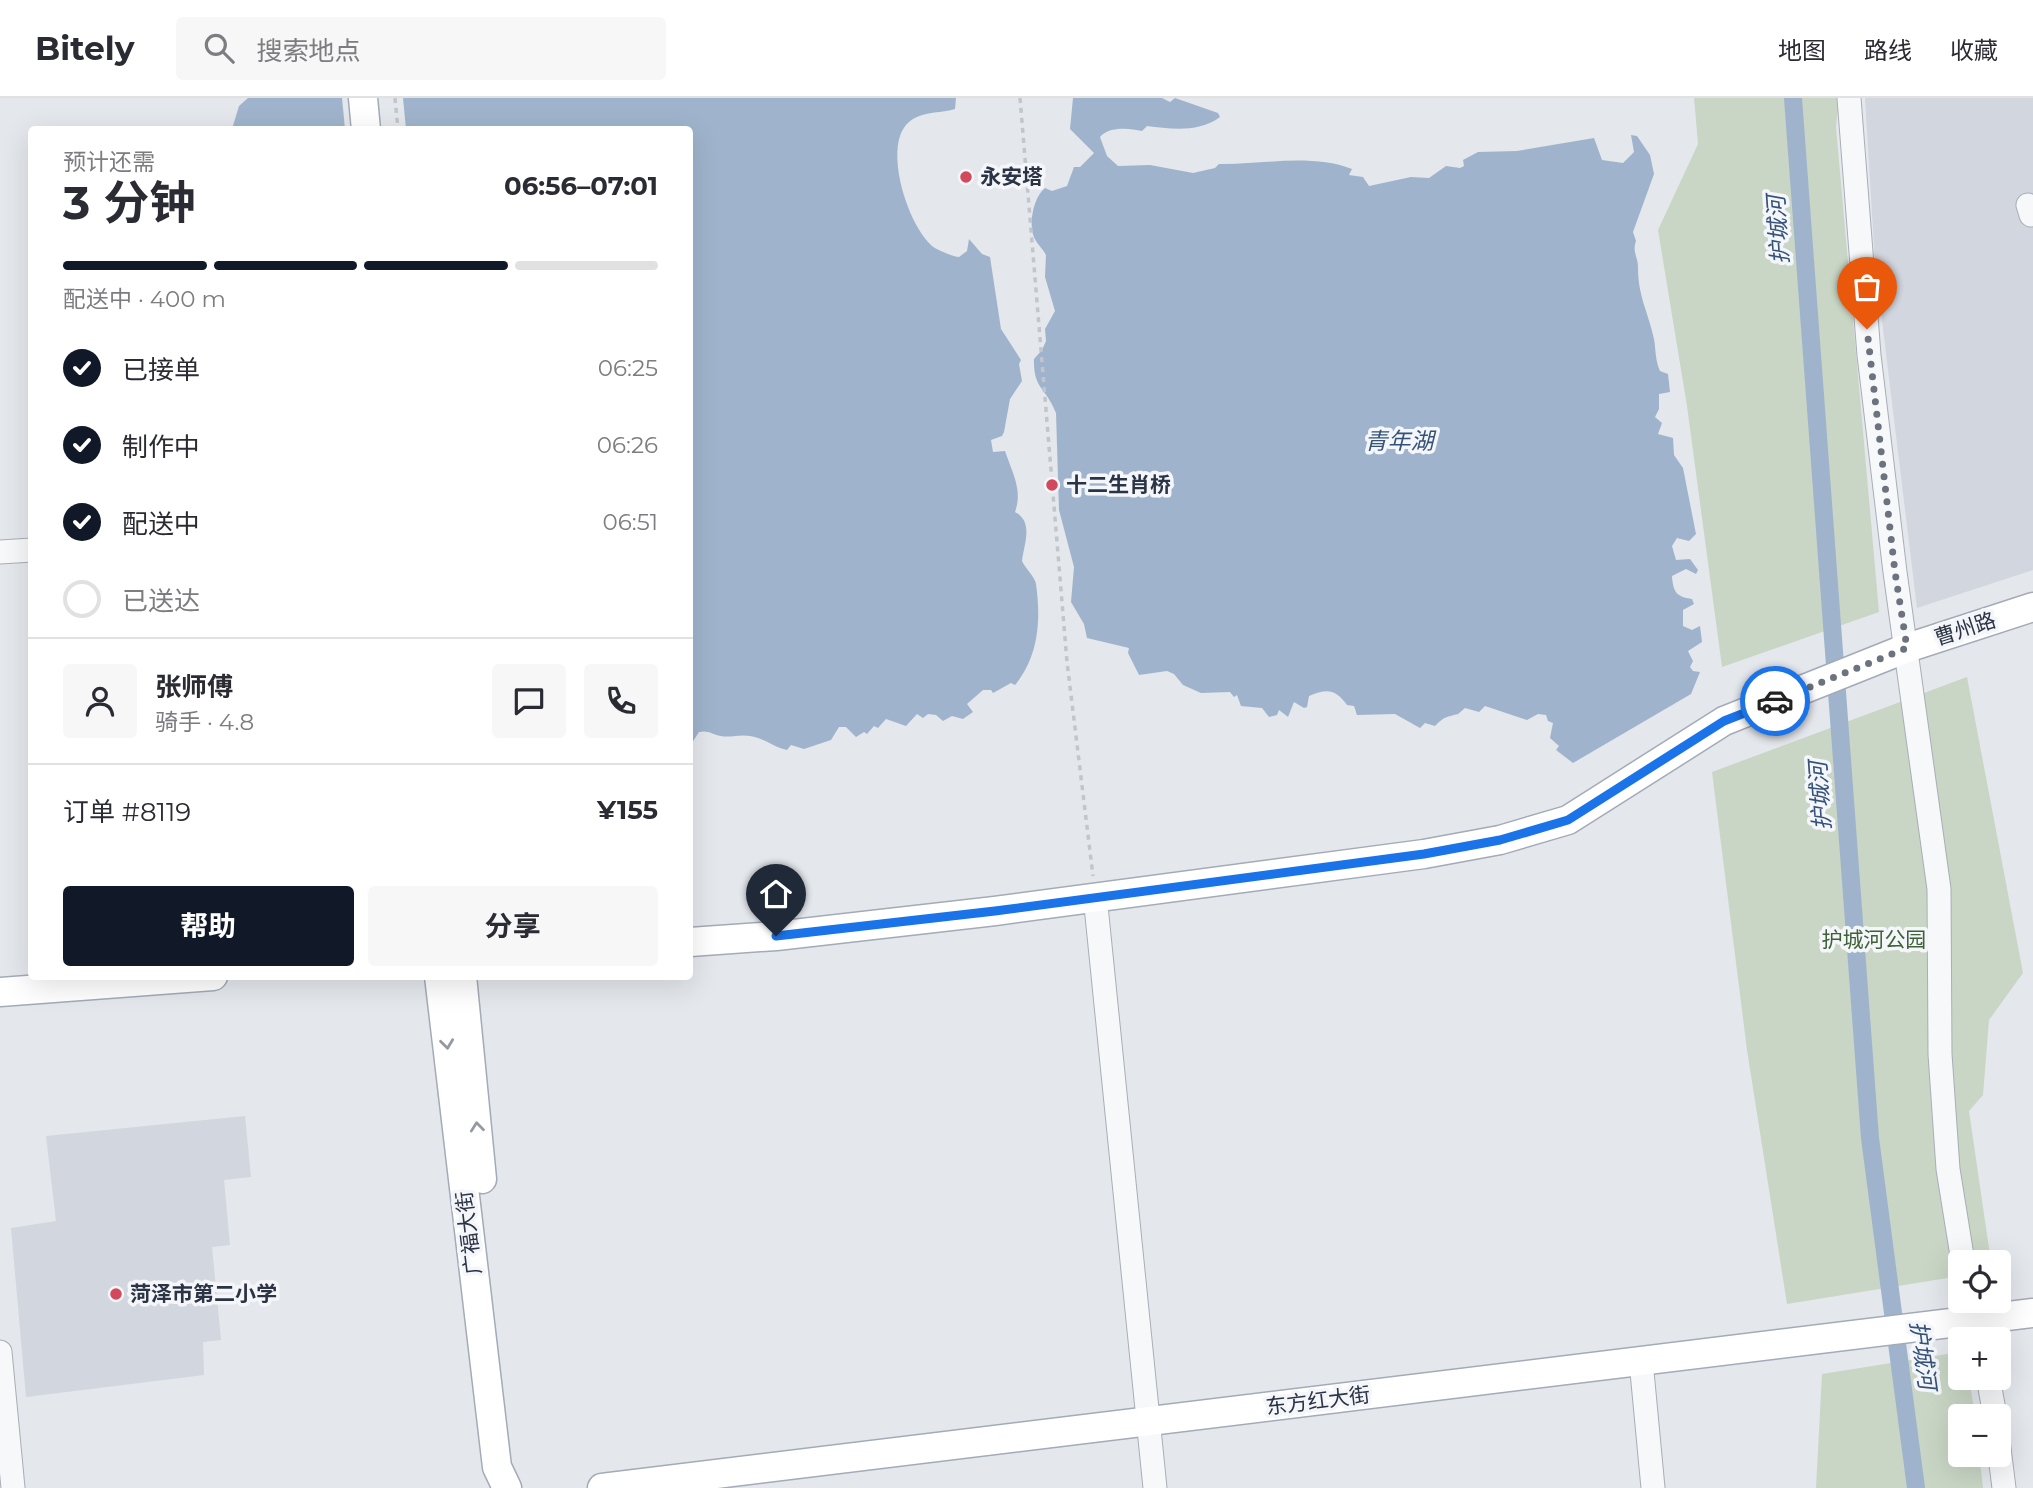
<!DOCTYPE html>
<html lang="zh">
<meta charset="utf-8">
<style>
:root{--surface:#fff;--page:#f7f7f7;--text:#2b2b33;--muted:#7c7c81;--line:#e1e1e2;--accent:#111827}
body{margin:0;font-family:Montserrat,"Noto Sans SC",sans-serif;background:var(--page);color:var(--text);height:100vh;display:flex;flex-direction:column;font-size:26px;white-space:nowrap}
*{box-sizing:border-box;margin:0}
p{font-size:23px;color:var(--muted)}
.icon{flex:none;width:38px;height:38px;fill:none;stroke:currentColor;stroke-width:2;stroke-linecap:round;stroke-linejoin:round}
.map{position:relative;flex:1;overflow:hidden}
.details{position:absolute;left:28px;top:28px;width:665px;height:854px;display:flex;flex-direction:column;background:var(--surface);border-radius:7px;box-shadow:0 7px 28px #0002}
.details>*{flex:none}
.fabs{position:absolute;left:1948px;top:1152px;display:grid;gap:14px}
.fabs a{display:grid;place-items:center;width:63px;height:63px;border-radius:7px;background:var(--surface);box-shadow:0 7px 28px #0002;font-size:35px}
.pin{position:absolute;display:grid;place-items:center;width:60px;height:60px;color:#fff;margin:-72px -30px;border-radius:50% 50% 50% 0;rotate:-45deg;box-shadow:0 0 7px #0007}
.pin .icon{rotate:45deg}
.courier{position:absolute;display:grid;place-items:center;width:70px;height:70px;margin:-35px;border:5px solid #1a73e8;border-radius:50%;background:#fff;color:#222;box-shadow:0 2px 9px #0007}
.summary em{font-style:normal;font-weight:700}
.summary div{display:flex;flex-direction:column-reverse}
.summary{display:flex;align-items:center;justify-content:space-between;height:119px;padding:0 35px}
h1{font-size:46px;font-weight:700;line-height:52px}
.bar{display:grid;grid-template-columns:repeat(4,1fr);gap:10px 7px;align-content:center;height:84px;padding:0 35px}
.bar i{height:9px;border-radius:5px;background:var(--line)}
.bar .on{background:var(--accent)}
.bar p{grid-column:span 4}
.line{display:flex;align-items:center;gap:18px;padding:0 35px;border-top:2px solid var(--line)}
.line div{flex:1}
.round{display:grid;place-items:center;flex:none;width:74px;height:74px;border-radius:7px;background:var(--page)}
ol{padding:0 35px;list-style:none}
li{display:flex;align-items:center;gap:21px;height:77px}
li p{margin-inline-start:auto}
li .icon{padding:7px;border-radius:50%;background:var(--accent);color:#fff;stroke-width:4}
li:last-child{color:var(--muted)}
li i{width:38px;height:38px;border:4px solid var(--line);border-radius:50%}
.action{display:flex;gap:14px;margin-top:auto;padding:14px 35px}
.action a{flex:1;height:80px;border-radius:7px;background:var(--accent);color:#fff;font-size:28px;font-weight:700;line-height:80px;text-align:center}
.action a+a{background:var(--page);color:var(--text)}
header{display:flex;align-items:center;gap:42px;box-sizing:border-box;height:98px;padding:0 35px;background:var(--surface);border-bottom:2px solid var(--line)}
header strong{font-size:33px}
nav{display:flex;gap:38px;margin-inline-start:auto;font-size:24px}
.search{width:490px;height:63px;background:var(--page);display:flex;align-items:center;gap:18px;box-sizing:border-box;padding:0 24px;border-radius:7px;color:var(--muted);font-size:26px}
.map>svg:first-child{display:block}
</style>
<header>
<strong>Bitely</strong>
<div class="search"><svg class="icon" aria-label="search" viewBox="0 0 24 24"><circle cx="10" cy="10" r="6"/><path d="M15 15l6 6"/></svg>搜索地点</div>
<nav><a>地图</a><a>路线</a><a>收藏</a></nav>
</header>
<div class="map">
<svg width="2033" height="1390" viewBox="0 0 2033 1390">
<rect width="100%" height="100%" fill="#e4e7ec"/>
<!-- built -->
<g fill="#d2d6de">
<path d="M1865 0H2033V472L1917 510 1875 165Z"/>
<path d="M245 1018 251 1079 224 1082 230 1147 212 1149 221 1242 203 1244 204 1277 26 1299 11 1130 56 1123 46 1038Z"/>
</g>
<!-- green -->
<g fill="#c9d6c5">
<path d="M1694 0H1839L1836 29 1879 514 1722 569 1687 308 1658 132 1698 46Z"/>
<path d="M1967 579 2023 875 1989 922 1983 997 1969 1013 1991 1164H1960V1178L1787 1206 1747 952 1712 674Z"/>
<path d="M1960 1254V1279H1969L1975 1318H1960V1356H1979L1983 1390H1816L1822 1276Z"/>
</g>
<!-- water -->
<g fill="#9fb4cc">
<path d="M248 0H342L345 31H232L239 8Z"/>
<path d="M403 0H956L955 11C940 16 919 12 906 27 884 53 908 126 931 147 934 151 954 159 959 159L967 153 969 141 982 156 990 159 1001 231 1021 262 1019 266 1022 283 1010 301 1004 334 1002 338 991 342 993 354 1005 353C1012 374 1023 392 1015 414 1034 424 1024 446 1022 463 1025 470 1035 479 1036 486 1041 521 1039 558 1015 587L1011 585 993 595 991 592H983L967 606 973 614 963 621 952 618 943 623 936 617 928 616 923 620 917 616 906 628 886 621 878 630 874 628 867 636 864 634 856 639 846 629H839L831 642 804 651 791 647 787 652C773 649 764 640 750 638 740 636 730 640 721 638 711 636 709 632 699 634L690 648V32L406 31Z"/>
<path d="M1073 0H1162L1170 4 1175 0 1218 15 1220 19C1198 35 1171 31 1147 28L1142 33C1130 30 1108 28 1100 39L1107 58 1118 68 1150 67 1193 75 1215 70 1219 66C1261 67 1310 55 1352 71L1349 77 1363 79 1369 88 1411 79 1429 80 1446 68 1460 70 1464 68 1463 62 1478 54 1517 53 1594 40 1602 62 1623 65 1634 54 1631 37 1637 38 1650 57 1654 76 1633 134 1636 143C1632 154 1638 159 1638 169 1638 199 1648 213 1654 241 1656 253 1655 261 1660 273L1668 276 1670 294 1659 296V311L1655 319 1662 325 1658 336 1673 340 1674 357 1683 370 1696 436 1689 443 1677 440 1672 448 1676 462 1690 461 1698 472 1696 476 1686 471 1672 478C1673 493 1676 499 1692 501L1694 506 1683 512V528L1692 532 1700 528 1702 544 1688 553 1693 563 1690 569 1693 573 1700 574 1691 596 1573 665 1556 652 1559 648 1550 640 1553 625 1548 623 1546 617 1538 616 1527 622 1485 608 1479 614 1465 610 1458 616C1446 619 1444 619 1435 628L1425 625 1420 630 1395 616 1357 617 1354 608 1347 607C1335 590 1326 591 1309 598L1307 609 1304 610 1294 604 1288 619 1279 612 1277 617 1269 619 1262 610 1241 608 1237 597 1234 599 1230 594 1201 595 1183 587 1174 576 1167 573 1139 577 1128 555 1129 550 1087 540 1084 526 1071 504 1074 469 1059 412 1056 315C1046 289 1033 291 1034 261L1042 252 1046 243 1045 231 1055 213 1045 179 1046 157C1043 151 1039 148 1036 143 1027 130 1033 99 1045 90L1052 93 1067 88 1074 69H1080L1094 55 1070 31Z"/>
</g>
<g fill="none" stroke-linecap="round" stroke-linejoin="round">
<!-- canal -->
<path stroke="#9fb4cc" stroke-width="18" d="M1793 0 1870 1040 1916 1390"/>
<defs>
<g id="minor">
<path d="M1849 0 1869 257 1895 474 1939 791 1940 956 1948 1071 1963 1164"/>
<path d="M2028 107 2031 117"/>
<path d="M0 454 32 452"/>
<path d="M1095 798 1155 1390"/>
<path d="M1973 1202 1981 1241"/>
<path d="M0 1254 13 1390"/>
<path d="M1641 1263 1653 1390"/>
<path d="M1988 1279 1995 1318"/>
<path d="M1998 1342 2004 1390"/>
</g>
<g id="major">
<path d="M363 0 366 32"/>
<path d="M690 844 776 838 995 813 1424 756 1500 742 1568 722 1724 623 1907 550 2033 509"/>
<path d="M439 878 497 1369 507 1390"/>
<path d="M462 878 482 1081"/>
<path d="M0 894 213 878"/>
<path d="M602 1390 2033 1215"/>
</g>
</defs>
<!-- minor casing -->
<use href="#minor" stroke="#a9aeb7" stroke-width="25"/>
<!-- major casing -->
<use href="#major" stroke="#a3abb8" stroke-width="31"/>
<!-- path -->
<g stroke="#c2c5cb" stroke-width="3.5" stroke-dasharray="5 5" stroke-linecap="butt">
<path d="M395 0 398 32"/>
<path d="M1020 0 1067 564 1093 778"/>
</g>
<!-- minor -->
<use href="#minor" stroke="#f7f8fa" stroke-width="23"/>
<!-- major -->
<use href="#major" stroke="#fff" stroke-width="28"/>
</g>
<!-- one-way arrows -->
<defs><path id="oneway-chevron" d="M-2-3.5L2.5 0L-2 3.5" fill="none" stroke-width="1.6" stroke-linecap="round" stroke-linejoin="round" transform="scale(1.75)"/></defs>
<g stroke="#959aa2">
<use href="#oneway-chevron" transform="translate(447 946) rotate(83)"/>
<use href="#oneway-chevron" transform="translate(477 1029) rotate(-96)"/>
</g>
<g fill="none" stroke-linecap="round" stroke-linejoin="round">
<!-- done -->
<path stroke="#6c737f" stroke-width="7" stroke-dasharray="0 12.6" d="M1775 603 1907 550 1895 474 1867 231"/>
<!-- route -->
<path stroke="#1a73e8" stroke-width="9" d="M776 838 995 813 1424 756 1500 742 1568 722 1724 623 1775 603"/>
</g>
<!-- markers -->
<g fill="#d1495b" stroke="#f4f6f9" stroke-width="2.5">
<circle cx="966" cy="79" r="7"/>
<circle cx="1052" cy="387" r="7"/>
<circle cx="116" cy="1196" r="7"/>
</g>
<g text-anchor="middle" stroke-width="7" stroke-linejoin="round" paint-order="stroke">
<!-- poi labels -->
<g font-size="21" font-weight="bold" fill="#2b3445" stroke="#f4f6f9" text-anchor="start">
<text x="980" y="86">永安塔</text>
<text x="1066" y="394">十二生肖桥</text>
<text x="130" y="1203">菏泽市第二小学</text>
</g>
<!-- street labels -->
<g font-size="21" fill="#2b3445" stroke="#f4f6f9">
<text transform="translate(1965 531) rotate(-18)" y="7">曹州路</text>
<text transform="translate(469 1135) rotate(-97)" y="7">广福大街</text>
<text transform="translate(1318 1303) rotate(-7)" y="7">东方红大街</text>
</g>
<!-- park labels -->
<g font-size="21" fill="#3f6138" stroke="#f4f6f9">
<text x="1874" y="849">护城河公园</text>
</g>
<!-- water labels -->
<g font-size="23" font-style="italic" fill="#34527a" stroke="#f4f6f9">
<text transform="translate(1778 132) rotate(-94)" y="8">护城河</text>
<text x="1399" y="351">青年湖</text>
<text transform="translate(1820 698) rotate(-94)" y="8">护城河</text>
<text transform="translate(1923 1257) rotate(82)" y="8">护城河</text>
</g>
</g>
</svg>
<div class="fabs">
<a><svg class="icon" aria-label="locate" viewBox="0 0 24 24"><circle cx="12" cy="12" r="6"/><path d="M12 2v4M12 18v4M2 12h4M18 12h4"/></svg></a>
<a>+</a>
<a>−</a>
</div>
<div class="pin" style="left:1867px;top:231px;background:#ea580c"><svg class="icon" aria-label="bag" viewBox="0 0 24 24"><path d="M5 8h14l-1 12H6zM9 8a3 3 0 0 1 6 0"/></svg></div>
<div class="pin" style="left:776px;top:838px;background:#1f2937"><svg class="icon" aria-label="home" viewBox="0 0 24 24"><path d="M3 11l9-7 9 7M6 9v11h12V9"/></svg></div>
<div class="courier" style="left:1775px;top:603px"><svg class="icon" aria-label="car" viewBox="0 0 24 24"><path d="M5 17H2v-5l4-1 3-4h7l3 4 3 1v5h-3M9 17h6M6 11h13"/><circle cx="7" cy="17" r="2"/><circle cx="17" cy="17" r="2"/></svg></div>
<section class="details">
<div class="summary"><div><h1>3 分钟</h1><p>预计还需</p></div><em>06:56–07:01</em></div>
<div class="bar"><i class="on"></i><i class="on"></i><i class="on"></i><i></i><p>配送中 · 400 m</p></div>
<ol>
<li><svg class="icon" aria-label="check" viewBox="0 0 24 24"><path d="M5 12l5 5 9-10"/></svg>已接单<p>06:25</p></li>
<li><svg class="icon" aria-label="check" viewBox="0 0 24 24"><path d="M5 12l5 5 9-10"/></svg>制作中<p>06:26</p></li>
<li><svg class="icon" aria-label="check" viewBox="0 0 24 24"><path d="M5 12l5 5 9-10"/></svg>配送中<p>06:51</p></li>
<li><i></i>已送达</li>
</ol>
<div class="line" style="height:126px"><a class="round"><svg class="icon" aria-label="person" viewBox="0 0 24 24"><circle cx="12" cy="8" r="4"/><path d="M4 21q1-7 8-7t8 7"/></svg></a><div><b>张师傅</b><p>骑手 · 4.8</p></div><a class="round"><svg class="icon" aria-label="chat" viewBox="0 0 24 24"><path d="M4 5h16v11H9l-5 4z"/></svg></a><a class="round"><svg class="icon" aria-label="phone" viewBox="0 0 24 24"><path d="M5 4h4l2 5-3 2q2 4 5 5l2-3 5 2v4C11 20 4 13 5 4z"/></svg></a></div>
<div class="line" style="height:91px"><div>订单 #8119</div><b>¥155</b></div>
<div class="action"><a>帮助</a><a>分享</a></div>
</section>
</div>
